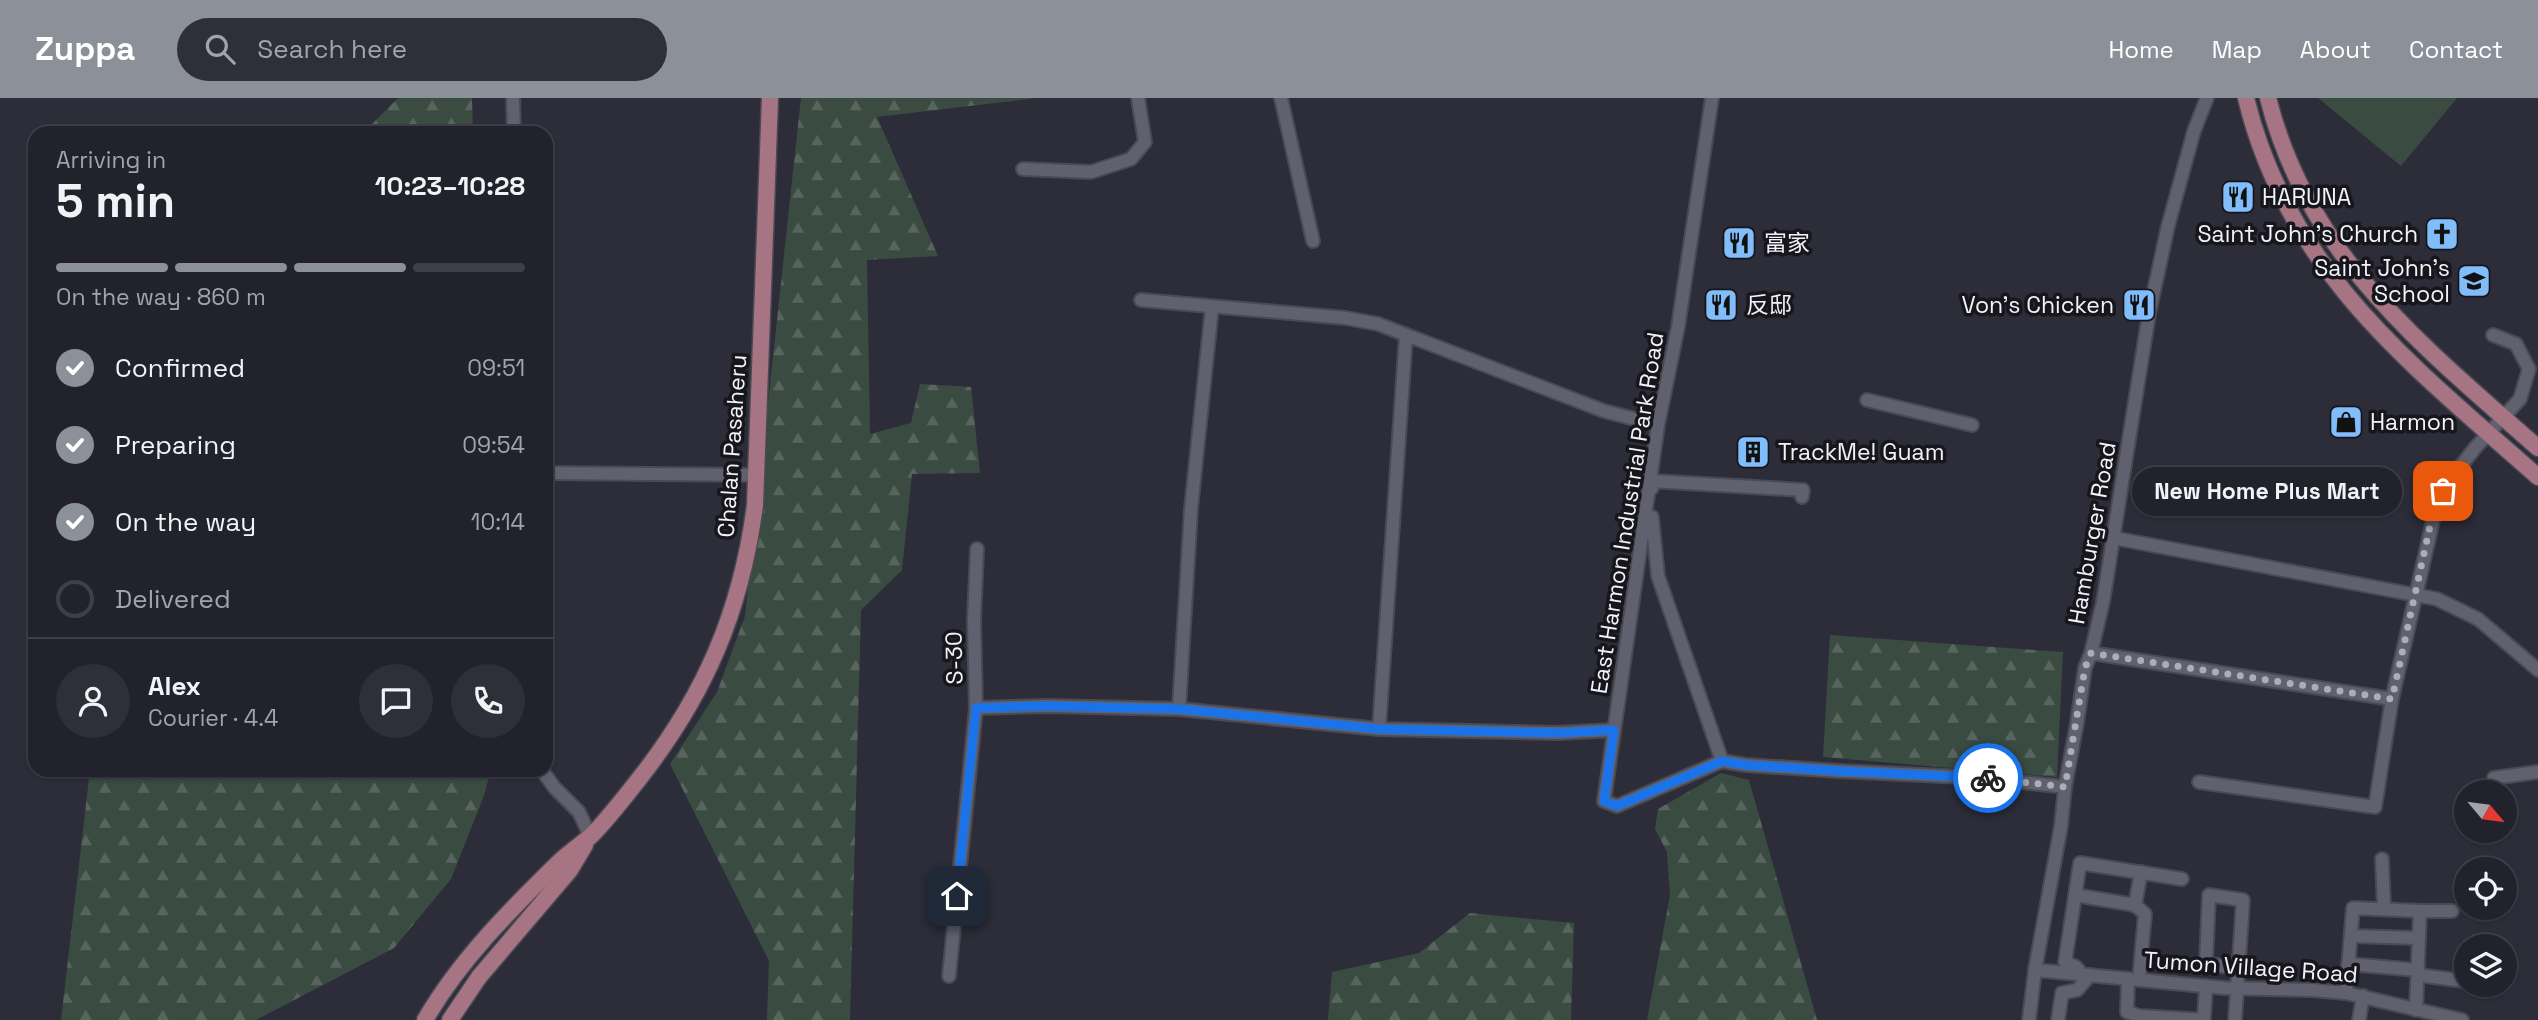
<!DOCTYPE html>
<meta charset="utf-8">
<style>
:root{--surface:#22222c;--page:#2e2f38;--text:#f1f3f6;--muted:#a2a4a9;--line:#3f3f48;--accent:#8c9099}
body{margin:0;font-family:"Space Grotesk","Noto Sans SC",sans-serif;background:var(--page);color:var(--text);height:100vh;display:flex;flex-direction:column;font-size:26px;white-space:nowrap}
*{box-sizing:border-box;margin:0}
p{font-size:23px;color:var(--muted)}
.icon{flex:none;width:38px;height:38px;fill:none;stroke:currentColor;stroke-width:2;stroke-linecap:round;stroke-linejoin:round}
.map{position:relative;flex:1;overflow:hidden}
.details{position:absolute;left:28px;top:28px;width:525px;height:651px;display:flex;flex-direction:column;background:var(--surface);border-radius:21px;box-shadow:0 2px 5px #0004,0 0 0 2px var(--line)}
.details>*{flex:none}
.needle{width:46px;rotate:119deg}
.buttons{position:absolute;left:2454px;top:682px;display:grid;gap:14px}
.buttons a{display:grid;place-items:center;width:63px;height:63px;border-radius:50%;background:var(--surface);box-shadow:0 2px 5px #0004,0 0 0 2px var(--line);font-size:35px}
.pin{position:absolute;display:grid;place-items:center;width:60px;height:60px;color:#fff;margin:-30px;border-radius:14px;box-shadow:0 4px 10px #0006}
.courier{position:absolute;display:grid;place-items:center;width:70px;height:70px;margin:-35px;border:5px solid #1a73e8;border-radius:50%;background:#fff;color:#222;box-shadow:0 2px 9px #0007}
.bubble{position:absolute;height:49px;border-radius:24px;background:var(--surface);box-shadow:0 2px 5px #0004,0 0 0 2px var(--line);font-size:23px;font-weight:700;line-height:49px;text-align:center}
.overview em{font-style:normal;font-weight:700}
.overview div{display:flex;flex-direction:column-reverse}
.overview{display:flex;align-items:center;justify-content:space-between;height:119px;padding:0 28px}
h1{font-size:46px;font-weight:700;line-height:52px}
.bar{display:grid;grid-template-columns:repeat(4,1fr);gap:10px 7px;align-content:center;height:84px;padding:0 28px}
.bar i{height:9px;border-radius:5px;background:var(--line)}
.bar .current{background:var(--accent)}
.bar p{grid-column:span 4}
.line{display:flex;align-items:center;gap:18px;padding:0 28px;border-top:2px solid var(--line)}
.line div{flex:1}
.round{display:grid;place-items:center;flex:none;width:74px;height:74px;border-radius:37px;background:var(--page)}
ol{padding:0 28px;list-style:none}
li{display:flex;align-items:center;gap:21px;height:77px}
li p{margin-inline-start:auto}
li .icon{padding:7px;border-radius:50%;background:var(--accent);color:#fff;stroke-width:4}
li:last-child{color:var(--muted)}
li i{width:38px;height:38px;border:4px solid var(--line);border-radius:50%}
header{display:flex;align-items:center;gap:42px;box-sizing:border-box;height:98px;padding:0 35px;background:var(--accent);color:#fff}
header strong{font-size:33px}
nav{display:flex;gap:38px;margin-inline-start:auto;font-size:24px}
.search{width:490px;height:63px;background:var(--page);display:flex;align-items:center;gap:18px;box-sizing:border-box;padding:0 24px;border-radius:38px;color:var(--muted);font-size:26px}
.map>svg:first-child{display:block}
</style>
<header>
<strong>Zuppa</strong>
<div class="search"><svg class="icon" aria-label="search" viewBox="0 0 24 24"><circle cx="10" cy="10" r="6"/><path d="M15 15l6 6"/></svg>Search here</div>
<nav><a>Home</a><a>Map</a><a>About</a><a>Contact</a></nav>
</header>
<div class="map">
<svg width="2538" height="922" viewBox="0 0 2538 922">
<defs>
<pattern id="forest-firs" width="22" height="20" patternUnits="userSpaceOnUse" patternTransform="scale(1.75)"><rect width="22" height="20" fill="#3a4b42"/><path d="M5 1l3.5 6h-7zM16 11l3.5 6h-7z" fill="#57655e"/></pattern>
</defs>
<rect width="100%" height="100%" fill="#2d2d3a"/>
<!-- grass -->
<path fill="#3a4b42" d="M2318 0H2457L2401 68Z"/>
<!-- forest -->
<g fill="url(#forest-firs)">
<path d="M398 0H472L473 35H363Z"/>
<path d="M801 0H1036L877 19 938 158 867 162 870 336 911 325 920 286 971 289 980 375 912 376 902 472 861 512 850 922H767L769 863 670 666 717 594 745 518Z"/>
<path d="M1830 537 2063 554 2057 679 1823 659Z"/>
<path d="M90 672H491L483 700 451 781 394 850 256 922H61Z"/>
<path d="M1721 675 1749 682 1817 922H1647L1670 797 1667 754 1655 731 1658 711Z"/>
<path d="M1470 815 1574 825 1571 922H1328L1332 874 1419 855Z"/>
</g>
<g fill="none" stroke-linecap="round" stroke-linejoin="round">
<defs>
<g id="minor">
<path d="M513 0 514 35"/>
<path d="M1281 0 1313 143"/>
<path d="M1712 0 1678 229 1658 327 1604 703 1617 708 1722 663 1746 667 1839 673 1986 680 2065 689"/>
<path d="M1023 71 1091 74 1131 61 1145 44 1138 0"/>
<path d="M1141 202 1346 220 1378 226 1604 313 1658 327"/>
<path d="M1867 302 1972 327"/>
<path d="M546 375 757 377"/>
<path d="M1652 390V383L1803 392 1802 399"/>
<path d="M1652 419 1658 478 1722 663"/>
<path d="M2114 440 2437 501 2478 521 2538 572"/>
<path d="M2091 555 2392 601"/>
<path d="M976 610 1046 608 1179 611 1379 631 1557 635 1614 632"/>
<path d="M1179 611 1191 411 1212 209"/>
<path d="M1379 631 1406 237"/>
<path d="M542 672 554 689 579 714 590 738"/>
<path d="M2199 684 2375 709 2392 601 2437 405 2453 378 2475 350 2520 301 2529 271 2516 246 2493 237"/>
<path d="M2494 695V680L2538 674"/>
<path d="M2382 761 2384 811"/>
<path d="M2075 797 2135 807 2141 774"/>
<path d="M2135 807 2145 816 2139 882"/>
<path d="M2420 813H2452"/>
<path d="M2351 838 2419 840"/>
<path d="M2348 866 2418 872"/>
<path d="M2035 872 2224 890 2312 892 2346 895 2462 922"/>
<path d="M2082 876 2076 869 2065 864 2080 765 2182 781"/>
<path d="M2418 877 2464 883"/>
<path d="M949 878 976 610 974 522 977 451"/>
<path d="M2128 881 2127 914 2139 918 2204 922"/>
<path d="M2346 895 2353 810 2420 813 2416 912"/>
<path d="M2204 920 2206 888"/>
<path d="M2029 922 2035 872 2061 728 2065 689 2077 625 2085 570 2091 555 2103 504 2149 216 2168 128 2194 33 2207 0"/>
<path d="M2058 922 2062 895 2077 892 2090 877"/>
<path d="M2235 922 2243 802 2209 797 2206 865 2238 871"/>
<path d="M2359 922 2363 898"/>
</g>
<g id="major">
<path d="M2246 0C2288 174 2412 267 2538 379"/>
<path d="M2268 0C2308 159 2422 247 2538 350"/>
<path d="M425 922C459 863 510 812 558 765 568 755 580 747 591 738 608 721 624 700 639 681 705 597 741 514 755 407L770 0"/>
<path d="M450 922 479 879 570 772 585 747"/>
</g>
</defs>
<!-- minor casing -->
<use href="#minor" stroke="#4a4a55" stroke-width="16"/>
<!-- major casing -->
<use href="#major" stroke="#4a4a55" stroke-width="19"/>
<!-- minor -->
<use href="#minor" stroke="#60606f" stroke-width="12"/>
<!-- major -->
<use href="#major" stroke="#a67483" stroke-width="16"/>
</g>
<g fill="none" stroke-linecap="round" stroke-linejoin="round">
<!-- done -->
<path stroke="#adadb7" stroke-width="7" stroke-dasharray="0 12.6" d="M1988 680 2065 689 2085 570 2091 555 2392 601 2432 419 2443 393"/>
<!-- route -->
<path stroke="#1a73e8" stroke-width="9" d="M957 798 976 610 1046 608 1179 611 1379 631 1557 635 1614 632 1604 703 1617 708 1722 663 1746 667 1839 673 1988 680"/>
</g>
<!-- icons -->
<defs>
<symbol id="restaurant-square" viewBox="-11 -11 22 22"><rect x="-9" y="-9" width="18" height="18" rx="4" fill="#80bdfa" stroke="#16161c"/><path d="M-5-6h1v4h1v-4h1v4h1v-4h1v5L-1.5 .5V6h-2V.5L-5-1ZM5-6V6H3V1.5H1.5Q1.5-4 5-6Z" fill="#111"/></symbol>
<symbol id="church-square" viewBox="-11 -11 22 22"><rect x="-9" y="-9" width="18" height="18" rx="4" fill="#80bdfa" stroke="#16161c"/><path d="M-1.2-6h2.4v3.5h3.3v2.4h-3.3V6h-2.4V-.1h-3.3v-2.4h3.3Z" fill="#111"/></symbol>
<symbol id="school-square" viewBox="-11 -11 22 22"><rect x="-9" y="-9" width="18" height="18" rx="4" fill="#80bdfa" stroke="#16161c"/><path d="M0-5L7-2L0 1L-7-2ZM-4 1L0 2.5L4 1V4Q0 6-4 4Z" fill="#111"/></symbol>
<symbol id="shop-square" viewBox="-11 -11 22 22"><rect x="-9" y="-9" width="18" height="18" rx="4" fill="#80bdfa" stroke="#16161c"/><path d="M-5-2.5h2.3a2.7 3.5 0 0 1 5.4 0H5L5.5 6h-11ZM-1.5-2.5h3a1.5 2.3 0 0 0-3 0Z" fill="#111"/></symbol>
<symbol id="building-square" viewBox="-11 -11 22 22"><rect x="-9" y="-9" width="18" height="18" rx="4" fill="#80bdfa" stroke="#16161c"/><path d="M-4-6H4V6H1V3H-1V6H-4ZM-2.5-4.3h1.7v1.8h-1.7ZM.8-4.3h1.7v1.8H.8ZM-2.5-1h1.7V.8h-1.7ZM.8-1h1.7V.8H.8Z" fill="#111"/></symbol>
</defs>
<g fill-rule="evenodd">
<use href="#restaurant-square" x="2219" y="80" width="38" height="38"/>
<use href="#church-square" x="2423" y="117" width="38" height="38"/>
<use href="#restaurant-square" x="1720" y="126" width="38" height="38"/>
<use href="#school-square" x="2455" y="164" width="38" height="38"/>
<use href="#restaurant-square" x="1702" y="188" width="38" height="38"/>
<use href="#restaurant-square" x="2120" y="188" width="38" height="38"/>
<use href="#shop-square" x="2327" y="305" width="38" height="38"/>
<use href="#building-square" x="1734" y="335" width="38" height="38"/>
</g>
<g text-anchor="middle" stroke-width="7" stroke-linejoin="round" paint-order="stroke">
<!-- poi labels -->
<g font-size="23" fill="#f2f2fb" stroke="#16161c" text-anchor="start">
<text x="2262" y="107">HARUNA</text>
<text x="2418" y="144" text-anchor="end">Saint John's Church</text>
<text x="1764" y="153">富家</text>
<text x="2450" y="178" text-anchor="end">Saint John's<tspan x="2450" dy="26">School</tspan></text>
<text x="1746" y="215">反邸</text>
<text x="2114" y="215" text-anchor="end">Von's Chicken</text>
<text x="2370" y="332">Harmon</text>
<text x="1778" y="362">TrackMe! Guam</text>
</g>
<!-- street labels -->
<g font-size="23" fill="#f2f2fb" stroke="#16161c">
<text transform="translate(732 348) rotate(-86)" y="8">Chalan Pasaheru</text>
<text transform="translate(1627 415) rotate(-81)" y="8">East Harmon Industrial Park Road</text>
<text transform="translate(2092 435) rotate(-80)" y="8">Hamburger Road</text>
<text transform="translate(954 560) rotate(-91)" y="8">S-30</text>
<text transform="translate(2251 869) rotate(4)" y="8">Tumon Village Road</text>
</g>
</g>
</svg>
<div class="buttons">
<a><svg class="needle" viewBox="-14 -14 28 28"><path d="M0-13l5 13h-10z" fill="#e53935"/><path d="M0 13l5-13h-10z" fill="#a2a4a9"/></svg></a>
<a><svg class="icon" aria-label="locate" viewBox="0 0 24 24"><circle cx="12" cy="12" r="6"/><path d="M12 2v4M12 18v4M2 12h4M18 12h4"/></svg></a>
<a><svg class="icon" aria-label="layers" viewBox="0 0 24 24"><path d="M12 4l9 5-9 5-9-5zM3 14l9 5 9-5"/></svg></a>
</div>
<div class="pin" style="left:2443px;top:393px;background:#ea580c"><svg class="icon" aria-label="bag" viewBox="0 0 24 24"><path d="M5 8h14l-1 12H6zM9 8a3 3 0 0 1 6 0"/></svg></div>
<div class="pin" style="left:957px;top:798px;background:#1f2937"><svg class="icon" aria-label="home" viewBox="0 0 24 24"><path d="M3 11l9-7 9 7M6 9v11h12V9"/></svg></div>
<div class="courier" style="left:1988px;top:680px"><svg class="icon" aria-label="bike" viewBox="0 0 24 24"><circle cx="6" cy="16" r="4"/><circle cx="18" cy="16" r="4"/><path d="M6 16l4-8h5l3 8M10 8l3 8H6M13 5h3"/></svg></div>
<div class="bubble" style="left:2132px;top:369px;width:270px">New Home Plus Mart</div>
<section class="details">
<div class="overview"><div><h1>5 min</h1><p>Arriving in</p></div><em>10:23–10:28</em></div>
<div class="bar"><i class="current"></i><i class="current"></i><i class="current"></i><i></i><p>On the way · 860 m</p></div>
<ol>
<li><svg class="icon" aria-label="check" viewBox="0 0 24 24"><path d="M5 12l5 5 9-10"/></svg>Confirmed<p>09:51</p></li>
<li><svg class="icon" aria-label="check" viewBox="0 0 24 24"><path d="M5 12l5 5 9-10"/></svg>Preparing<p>09:54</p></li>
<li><svg class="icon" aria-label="check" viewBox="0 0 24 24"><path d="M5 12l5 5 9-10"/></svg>On the way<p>10:14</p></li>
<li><i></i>Delivered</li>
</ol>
<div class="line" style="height:126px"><a class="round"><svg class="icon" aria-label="person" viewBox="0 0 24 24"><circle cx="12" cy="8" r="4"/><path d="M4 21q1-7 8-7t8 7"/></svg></a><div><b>Alex</b><p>Courier · 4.4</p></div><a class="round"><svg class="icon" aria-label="chat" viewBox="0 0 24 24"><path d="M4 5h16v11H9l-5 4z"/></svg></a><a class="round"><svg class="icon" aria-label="phone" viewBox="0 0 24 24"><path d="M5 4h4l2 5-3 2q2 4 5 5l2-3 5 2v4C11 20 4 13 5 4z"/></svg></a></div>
</section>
</div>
